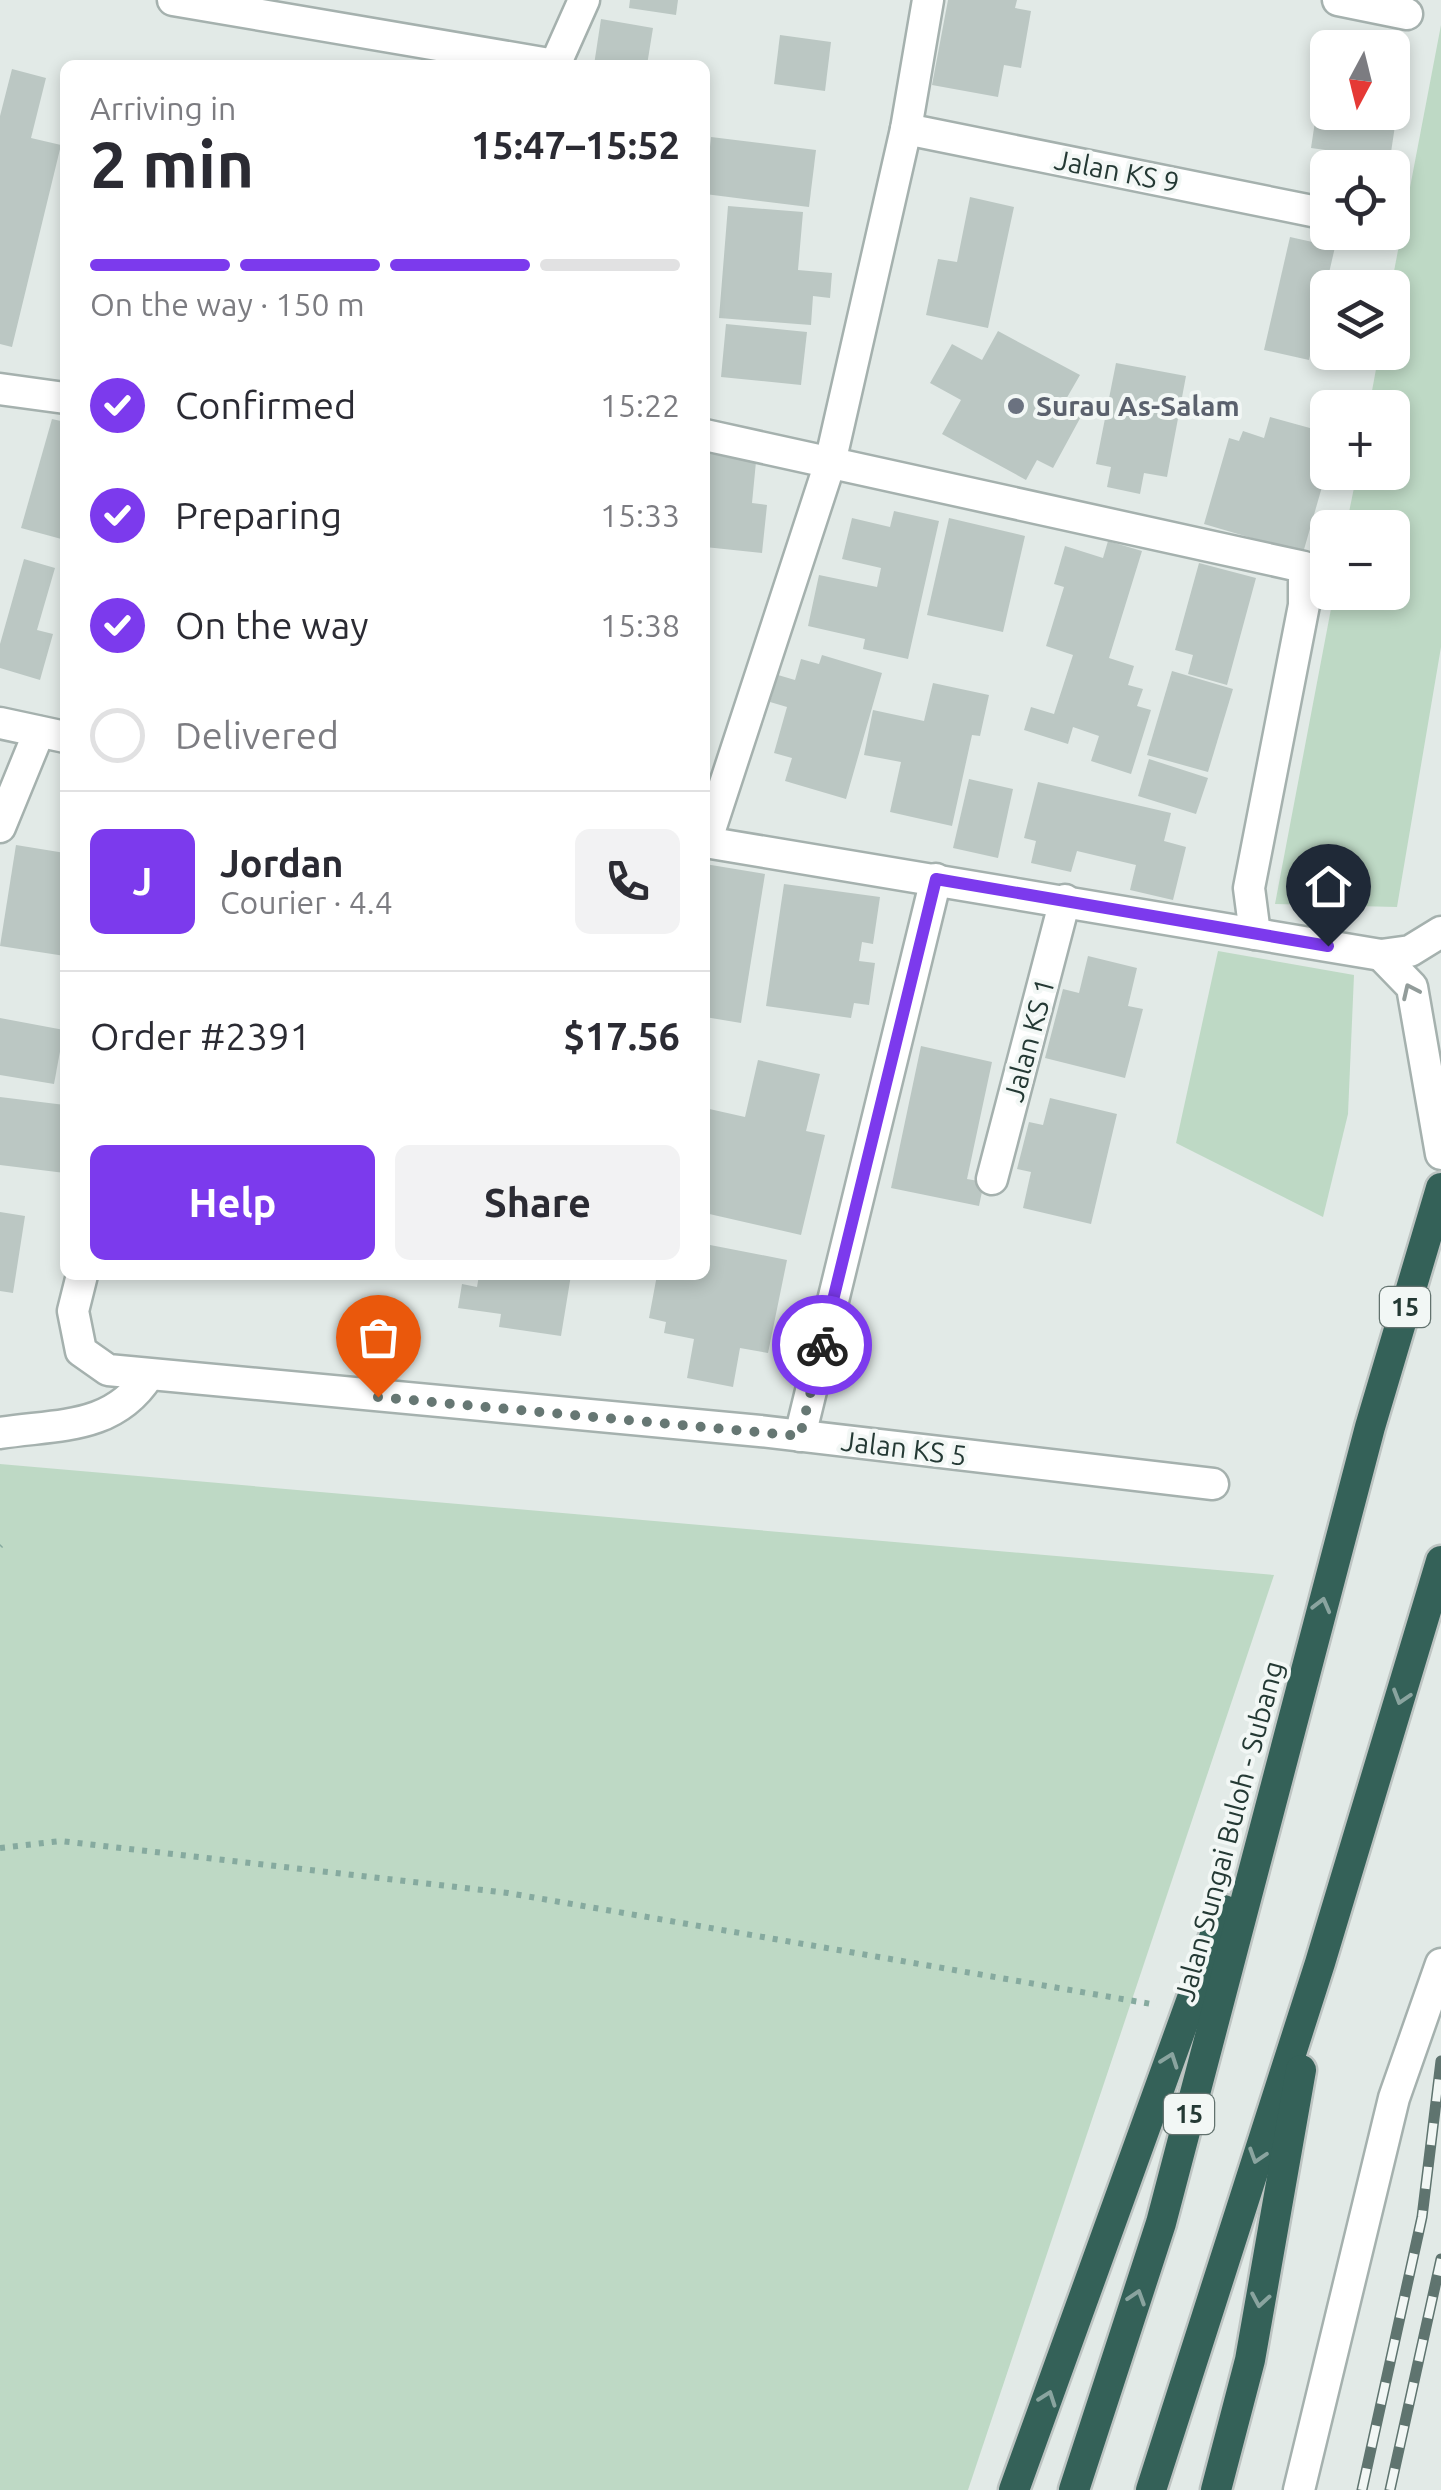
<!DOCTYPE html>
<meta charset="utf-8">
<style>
:root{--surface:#fff;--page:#f2f2f3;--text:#2b2b33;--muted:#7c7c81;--line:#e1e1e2;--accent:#7c3aed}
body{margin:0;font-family:Ubuntu,sans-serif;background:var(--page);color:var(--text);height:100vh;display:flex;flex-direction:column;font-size:38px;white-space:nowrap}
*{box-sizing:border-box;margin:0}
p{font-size:32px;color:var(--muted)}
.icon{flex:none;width:55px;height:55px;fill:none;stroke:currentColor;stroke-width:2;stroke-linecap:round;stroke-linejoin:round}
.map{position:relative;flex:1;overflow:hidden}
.details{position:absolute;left:60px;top:60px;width:650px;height:1220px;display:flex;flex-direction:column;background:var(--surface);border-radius:15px;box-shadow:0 5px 15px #0003}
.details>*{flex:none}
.needle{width:65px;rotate:187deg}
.fabs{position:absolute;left:1310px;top:30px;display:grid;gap:20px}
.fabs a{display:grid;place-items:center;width:100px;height:100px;border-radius:15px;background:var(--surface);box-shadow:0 5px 15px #0003;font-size:50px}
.pin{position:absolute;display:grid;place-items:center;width:85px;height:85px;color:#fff;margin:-102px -42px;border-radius:50% 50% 50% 0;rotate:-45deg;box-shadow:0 0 10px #0007}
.pin .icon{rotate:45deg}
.courier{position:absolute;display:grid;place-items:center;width:100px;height:100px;margin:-50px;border:8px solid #7c3aed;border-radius:50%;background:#fff;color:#222;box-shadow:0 2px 12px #0007}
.overview em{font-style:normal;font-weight:600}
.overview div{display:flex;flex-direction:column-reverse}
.overview{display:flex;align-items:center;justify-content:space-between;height:170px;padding:0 30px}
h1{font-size:65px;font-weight:600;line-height:75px}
.bar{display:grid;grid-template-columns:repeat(4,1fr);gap:15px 10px;align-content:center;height:120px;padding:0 30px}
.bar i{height:12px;border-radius:8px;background:var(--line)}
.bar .on{background:var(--accent)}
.bar p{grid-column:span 4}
.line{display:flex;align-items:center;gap:25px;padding:0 30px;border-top:2px solid var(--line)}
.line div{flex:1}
.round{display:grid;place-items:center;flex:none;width:105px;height:105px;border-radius:15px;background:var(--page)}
ol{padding:0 30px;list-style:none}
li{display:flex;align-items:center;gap:30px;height:110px}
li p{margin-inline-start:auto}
li .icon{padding:10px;border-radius:50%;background:var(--accent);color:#fff;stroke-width:4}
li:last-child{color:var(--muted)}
li i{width:55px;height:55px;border:5px solid var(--line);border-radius:50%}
.button{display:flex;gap:20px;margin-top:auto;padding:20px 30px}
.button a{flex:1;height:115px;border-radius:15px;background:var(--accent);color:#fff;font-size:40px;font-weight:600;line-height:115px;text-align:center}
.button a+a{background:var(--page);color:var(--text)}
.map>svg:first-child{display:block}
</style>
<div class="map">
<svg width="1441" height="2490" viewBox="0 0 1441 2490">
<rect width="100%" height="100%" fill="#e2eae7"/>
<!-- green -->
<g fill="#bed9c5">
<path d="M1441 25V647L1397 907 1275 904 1334 593 1392 592V528L1346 527 1357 473 1392 472V408L1369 407 1379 353 1392 352 1391 287Z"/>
<path d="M1218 951 1354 975 1348 1114 1323 1217 1176 1143Z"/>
<path d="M0 1464 1274 1575 968 2490H0Z"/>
</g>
<!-- building -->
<g fill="#bbc7c3">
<path d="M630 0H678L676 15 629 8Z"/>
<path d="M948 0H1017L1015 8 1031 11 1021 68 1004 65 998 97 932 85Z"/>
<path d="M601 19 653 28 647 65H594Z"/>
<path d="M780 35 831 42 825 91 774 84Z"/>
<path d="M1323 68 1328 69V112H1392V78L1402 79 1390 159 1311 148Z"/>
<path d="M12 69 46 78 31 138 61 145 12 347 0 344V116Z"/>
<path d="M711 137 816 150 809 207 705 194Z"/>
<path d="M970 197 1014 207 988 328 926 315 938 259 957 262Z"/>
<path d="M728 206 803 212 798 270 832 273 830 298 813 296 811 325 719 318Z"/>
<path d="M1290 237 1335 247 1309 360 1264 350Z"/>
<path d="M726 324 807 332 801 385 721 377Z"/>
<path d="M998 331 1080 375 1065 401 1084 411 1053 468 1037 460 1026 480 942 434 961 400 930 383 952 344 982 360Z"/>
<path d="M1116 363 1186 376 1167 477 1144 473 1140 494 1107 487 1111 467 1096 464Z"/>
<path d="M1270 417 1328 433V466L1303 553 1204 524 1229 438 1239 441 1243 431 1264 438Z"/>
<path d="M52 419 65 422V540L21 528Z"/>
<path d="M705 435 758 441 752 503 767 505 762 553 705 547Z"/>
<path d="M894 511 939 521 908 659 863 649 865 639 808 626 819 575 877 587 881 568 842 559 852 518 890 527Z"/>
<path d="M949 518 1025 536 1003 632 927 615Z"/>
<path d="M1108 541 1142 551 1109 658 1134 666 1128 685 1143 689 1137 706 1151 710 1131 774 1091 761 1099 736 1073 727 1068 744 1024 730 1031 707 1054 714 1073 655 1046 646 1064 587 1054 584 1065 546 1103 558Z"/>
<path d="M24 559 55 568 37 630 53 634 40 680 0 668V644Z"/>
<path d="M1199 563 1256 578 1227 685 1188 674 1193 655 1175 650Z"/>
<path d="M822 655 882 673 846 799 785 781 792 758 774 753 787 707 770 702 778 675 795 680 801 659 819 664Z"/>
<path d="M1172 671 1233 689 1208 772 1147 755Z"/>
<path d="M933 683 989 695 980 736 972 735 952 826 890 812 901 762 864 755 873 710 924 721Z"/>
<path d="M1149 759 1208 778 1196 814 1138 796Z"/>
<path d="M969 779 1013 789 998 858 953 848Z"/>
<path d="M1038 782 1171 813 1164 841 1186 847 1173 900 1130 890 1136 865 1077 851 1071 872 1031 863 1036 841 1024 838Z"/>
<path d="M16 845 65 853V956L0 946Z"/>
<path d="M705 864 765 874 741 1023 705 1017Z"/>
<path d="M784 884 880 897 873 944 862 942 859 961 875 963 869 1005 854 1003 851 1018 766 1006Z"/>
<path d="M1088 956 1137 968 1128 1006 1143 1009 1125 1078 1045 1058 1063 989 1079 993Z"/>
<path d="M0 1018 64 1030 54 1084 0 1075Z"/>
<path d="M921 1046 992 1062 967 1179 984 1182 979 1206 891 1188Z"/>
<path d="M758 1060 820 1074 806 1131 825 1135 801 1235 705 1213V1108L745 1117Z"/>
<path d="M0 1097 65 1105V1173L0 1165Z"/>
<path d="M1050 1098 1117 1114 1091 1224 1023 1208 1031 1172 1017 1169 1029 1122 1043 1125Z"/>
<path d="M0 1212 25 1216 13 1293 0 1291Z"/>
<path d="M705 1244 787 1260 768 1353 740 1348 733 1387 687 1378 694 1339 664 1333 666 1322 649 1318 657 1275H705Z"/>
<path d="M479 1275H571L561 1336 499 1327 501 1314 458 1308 462 1284 477 1287Z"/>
</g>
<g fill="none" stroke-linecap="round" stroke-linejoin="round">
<defs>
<g id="minor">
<path d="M173 0 555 65"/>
<path d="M1338 0 1407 14"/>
<path d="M555 65 584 0"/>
<path d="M906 129 1327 214"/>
<path d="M0 389 65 398"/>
<path d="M705 435 1304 567V605L1249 888 1255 934"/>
<path d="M0 723 65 737"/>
<path d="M0 827 39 732"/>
<path d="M705 842 1381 955 1410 951 1441 932"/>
<path d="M706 842 830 463 906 129 928 0"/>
<path d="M1381 955 1412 987 1441 1154"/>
<path d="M992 1179 1065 900"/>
<path d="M82 1275 73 1311 81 1351 108 1370 760 1431 1213 1484"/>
<path d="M0 1433C58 1424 113 1430 148 1376"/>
<path d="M800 1436 936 879"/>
<path d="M1299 2490 1394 2098 1441 1964"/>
</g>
<g id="highway">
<path d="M1014 2490 1224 1910"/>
<path d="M1074 2490 1161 2223 1370 1427 1441 1188"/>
<path d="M1151 2490 1320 1963 1441 1561"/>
<path d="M1216 2490 1250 2360 1301 2070"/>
</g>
</defs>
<!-- minor casing -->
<use href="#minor" stroke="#a5b1ae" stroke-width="35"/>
<!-- highway casing -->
<use href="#highway" stroke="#bdc4c2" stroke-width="35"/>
<!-- path -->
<g stroke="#86aa9f" stroke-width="6" stroke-dasharray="5 8" stroke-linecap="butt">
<path d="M1305 907 1309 883"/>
<path d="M0 1546 1 1545"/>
<path d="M0 1848 61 1841 508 1893 1157 2005"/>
</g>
<!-- minor -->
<use href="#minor" stroke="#fff" stroke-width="30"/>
<!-- highway -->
<use href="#highway" stroke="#346158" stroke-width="30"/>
<defs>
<g id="rail">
<path d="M1362 2490 1422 2217 1441 2061"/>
<path d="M1390 2490 1441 2259"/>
</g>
</defs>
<!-- rail casing -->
<use href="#rail" stroke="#5f746f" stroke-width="11"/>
<!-- rail -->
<use href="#rail" stroke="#f2f7f5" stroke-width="8" stroke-dasharray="22" stroke-linecap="butt"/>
</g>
<!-- one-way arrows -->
<defs><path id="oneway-chevron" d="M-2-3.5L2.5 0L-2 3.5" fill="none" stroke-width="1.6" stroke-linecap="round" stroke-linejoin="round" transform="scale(2.5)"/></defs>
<use stroke="#929c9a" href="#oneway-chevron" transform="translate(1410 991) rotate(-115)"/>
<g stroke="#8aa49f">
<use href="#oneway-chevron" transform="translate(1322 1605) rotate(-75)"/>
<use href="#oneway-chevron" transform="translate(1401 1697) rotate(107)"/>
<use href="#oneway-chevron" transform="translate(1170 2060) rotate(-70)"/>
<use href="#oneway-chevron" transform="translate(1257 2156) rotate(108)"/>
<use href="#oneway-chevron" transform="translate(1137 2297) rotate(-72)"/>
<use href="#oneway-chevron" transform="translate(1260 2300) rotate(100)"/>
<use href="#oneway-chevron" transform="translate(1048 2398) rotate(-70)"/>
</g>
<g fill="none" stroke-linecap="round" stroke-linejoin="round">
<!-- done -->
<path stroke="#667773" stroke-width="10" stroke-dasharray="0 18" d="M378 1397 800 1436 822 1345"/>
<!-- route -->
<path stroke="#7c3aed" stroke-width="12" d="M822 1345 936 879 1328 946"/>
</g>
<!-- markers -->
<circle fill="#6b7280" stroke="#f2f7f5" stroke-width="4" cx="1016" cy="406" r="10"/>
<g text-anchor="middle" stroke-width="8" stroke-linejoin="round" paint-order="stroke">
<!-- shield labels -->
<g fill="#f2f7f5" stroke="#62726e" stroke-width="2.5">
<rect x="1380" y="1287" width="50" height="40" rx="8"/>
<rect x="1164" y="2094" width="50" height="40" rx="8"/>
</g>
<g font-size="25" font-weight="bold" fill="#243934">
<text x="1405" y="1316">15</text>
<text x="1189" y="2123">15</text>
</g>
<!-- street labels -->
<g font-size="28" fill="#243934" stroke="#f2f7f5">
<text transform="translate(1117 171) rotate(11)" y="10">Jalan KS 9</text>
<text transform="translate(1029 1040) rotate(-75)" y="10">Jalan KS 1</text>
<text transform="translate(904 1448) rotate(7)" y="10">Jalan KS 5</text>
<text transform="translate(1229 1831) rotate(-75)" y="10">Jalan Sungai Buloh - Subang</text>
</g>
<!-- worship labels -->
<g font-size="28" font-weight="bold" fill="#5b616d" stroke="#f2f7f5" text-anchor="start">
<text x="1036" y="416">Surau As-Salam</text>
</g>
</g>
</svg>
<div class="fabs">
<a><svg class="needle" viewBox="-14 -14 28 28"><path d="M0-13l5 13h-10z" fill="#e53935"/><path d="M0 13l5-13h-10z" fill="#7c7c81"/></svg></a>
<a><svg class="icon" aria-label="locate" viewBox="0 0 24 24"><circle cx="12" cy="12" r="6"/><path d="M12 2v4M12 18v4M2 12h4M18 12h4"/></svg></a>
<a><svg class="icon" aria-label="layers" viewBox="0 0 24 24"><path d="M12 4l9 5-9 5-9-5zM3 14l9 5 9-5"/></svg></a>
<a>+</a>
<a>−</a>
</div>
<div class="pin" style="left:378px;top:1397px;background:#ea580c"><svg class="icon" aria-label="bag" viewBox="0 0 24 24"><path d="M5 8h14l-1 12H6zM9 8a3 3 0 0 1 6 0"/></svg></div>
<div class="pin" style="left:1328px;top:946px;background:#1f2937"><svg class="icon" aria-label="home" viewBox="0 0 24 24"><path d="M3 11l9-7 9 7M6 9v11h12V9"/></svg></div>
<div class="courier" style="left:822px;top:1345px"><svg class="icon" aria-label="bike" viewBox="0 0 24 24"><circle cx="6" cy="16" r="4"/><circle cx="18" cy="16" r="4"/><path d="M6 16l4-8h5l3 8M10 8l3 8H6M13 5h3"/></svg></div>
<section class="details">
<div class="overview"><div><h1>2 min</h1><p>Arriving in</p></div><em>15:47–15:52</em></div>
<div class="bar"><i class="on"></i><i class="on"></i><i class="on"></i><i></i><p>On the way · 150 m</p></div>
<ol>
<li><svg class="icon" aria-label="check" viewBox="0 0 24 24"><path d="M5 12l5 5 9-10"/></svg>Confirmed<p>15:22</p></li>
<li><svg class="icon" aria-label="check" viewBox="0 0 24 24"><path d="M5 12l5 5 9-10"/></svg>Preparing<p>15:33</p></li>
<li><svg class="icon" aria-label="check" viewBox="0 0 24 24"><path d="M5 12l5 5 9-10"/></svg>On the way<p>15:38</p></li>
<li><i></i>Delivered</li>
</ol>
<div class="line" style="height:180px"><b class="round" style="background:var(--accent);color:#fff">J</b><div><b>Jordan</b><p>Courier · 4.4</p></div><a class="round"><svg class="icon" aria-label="phone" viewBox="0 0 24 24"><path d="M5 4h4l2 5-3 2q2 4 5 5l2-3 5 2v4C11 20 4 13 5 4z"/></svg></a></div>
<div class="line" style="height:130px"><div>Order #2391</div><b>$17.56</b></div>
<div class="button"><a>Help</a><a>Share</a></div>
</section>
</div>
